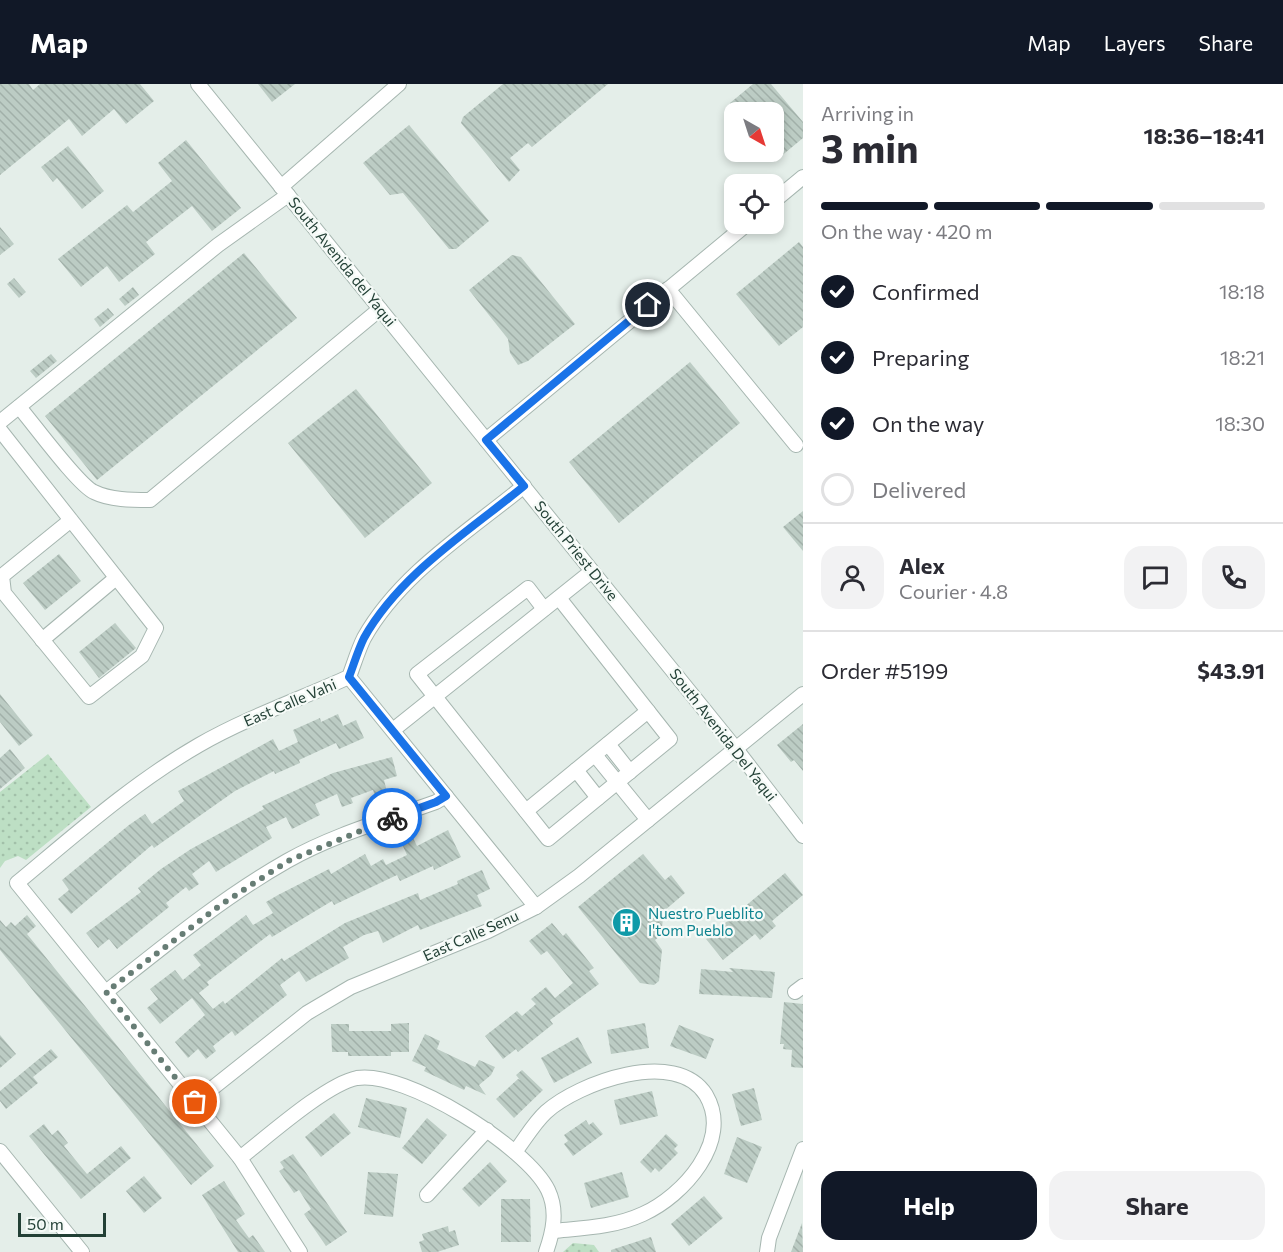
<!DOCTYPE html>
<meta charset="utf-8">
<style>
:root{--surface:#fff;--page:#f2f2f3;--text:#2b2b33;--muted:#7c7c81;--line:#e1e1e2;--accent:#111827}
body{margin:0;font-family:Commissioner,sans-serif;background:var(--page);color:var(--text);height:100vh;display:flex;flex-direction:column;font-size:22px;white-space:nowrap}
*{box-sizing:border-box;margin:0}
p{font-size:20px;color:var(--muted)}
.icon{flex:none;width:33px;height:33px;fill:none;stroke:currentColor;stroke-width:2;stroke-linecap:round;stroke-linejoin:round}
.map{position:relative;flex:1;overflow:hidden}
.side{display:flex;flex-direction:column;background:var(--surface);width:480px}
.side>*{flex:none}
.needle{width:39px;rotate:141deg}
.fabs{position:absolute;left:724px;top:18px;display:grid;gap:12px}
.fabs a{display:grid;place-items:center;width:60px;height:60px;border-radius:12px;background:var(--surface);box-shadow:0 3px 9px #0003;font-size:30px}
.scale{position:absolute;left:18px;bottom:15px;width:88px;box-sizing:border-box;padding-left:6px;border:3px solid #234036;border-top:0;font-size:16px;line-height:21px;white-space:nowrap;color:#234036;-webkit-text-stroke:4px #f5faf7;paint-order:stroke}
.pin{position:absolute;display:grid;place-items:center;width:51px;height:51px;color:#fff;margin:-26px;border:3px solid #fff;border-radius:50%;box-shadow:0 2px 6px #0007}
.courier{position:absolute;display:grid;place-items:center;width:60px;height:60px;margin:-30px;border:4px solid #1a73e8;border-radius:50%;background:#fff;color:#222;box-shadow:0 2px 8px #0007}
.summary em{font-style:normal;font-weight:700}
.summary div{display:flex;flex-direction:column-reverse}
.summary{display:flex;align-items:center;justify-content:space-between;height:102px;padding:0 18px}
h1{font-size:39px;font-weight:700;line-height:45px}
.bar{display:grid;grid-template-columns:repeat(4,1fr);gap:9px 6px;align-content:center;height:72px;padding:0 18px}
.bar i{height:8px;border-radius:4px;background:var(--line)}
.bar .active{background:var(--accent)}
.bar p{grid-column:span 4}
.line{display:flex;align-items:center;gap:15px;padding:0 18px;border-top:2px solid var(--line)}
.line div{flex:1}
.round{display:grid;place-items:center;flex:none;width:63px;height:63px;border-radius:18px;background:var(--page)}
ol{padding:0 18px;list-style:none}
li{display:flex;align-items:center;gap:18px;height:66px}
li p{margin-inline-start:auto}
li .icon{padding:6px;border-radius:50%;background:var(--accent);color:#fff;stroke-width:4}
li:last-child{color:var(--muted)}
li i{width:33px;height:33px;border:3px solid var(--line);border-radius:50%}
.primary-button{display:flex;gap:12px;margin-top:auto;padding:12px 18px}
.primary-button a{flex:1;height:69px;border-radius:18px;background:var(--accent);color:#fff;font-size:24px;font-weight:700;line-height:69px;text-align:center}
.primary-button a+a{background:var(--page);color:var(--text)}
header{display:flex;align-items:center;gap:36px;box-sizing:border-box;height:84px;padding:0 30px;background:var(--accent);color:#fff}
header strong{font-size:28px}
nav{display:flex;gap:33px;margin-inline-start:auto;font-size:21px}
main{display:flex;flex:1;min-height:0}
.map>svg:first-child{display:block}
</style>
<header>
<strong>Map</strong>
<nav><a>Map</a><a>Layers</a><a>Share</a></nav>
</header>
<main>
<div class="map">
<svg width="803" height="1168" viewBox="0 0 803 1168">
<defs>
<pattern id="park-dots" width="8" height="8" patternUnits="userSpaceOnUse" patternTransform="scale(1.5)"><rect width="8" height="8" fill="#bddfc4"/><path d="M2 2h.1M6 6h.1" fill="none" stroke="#a2c0a9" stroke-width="1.8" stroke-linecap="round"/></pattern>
<pattern id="building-back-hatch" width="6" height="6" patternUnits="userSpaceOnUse" patternTransform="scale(1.5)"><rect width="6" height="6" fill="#bcccc4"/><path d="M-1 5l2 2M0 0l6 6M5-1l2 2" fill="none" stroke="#a1b0a9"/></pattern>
</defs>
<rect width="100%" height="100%" fill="#e4eee9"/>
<!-- park -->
<g fill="url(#park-dots)">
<path d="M48 670 91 723 26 776 18 772 5 777 0 784V708Z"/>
<path d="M573 1159 594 1161 599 1168H563Z"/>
</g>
<!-- building -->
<g fill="url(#building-back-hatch)">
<path d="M0 0H29L33 6 40 0H140L154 17 126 40 114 25 82 52 69 35 0 91Z"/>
<path d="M258 0H295L272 18Z"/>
<path d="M503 0H608L532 63 528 59 510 74 520 86 509 98 461 39 463 33Z"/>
<path d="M753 0H771L803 38V54L774 78V28H738L730 19Z"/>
<path d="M409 41 489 137 456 165H449L403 109 390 111 363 79Z"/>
<path d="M186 56 241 124 212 147 192 122 146 158 155 170 119 198 107 182 81 203 58 175 127 121 133 128 172 97 158 79Z"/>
<path d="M68 62 104 107 82 125 57 94 53 98 41 83Z"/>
<path d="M0 143 14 160 0 171Z"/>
<path d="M799 158 803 163V243L779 262 736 210Z"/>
<path d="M244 169 297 234 97 396 45 332Z"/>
<path d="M512 171 521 173 575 240 528 277 518 281 510 269 508 255 469 206Z"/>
<path d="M14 194 26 208 19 214 7 200Z"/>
<path d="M133 203 139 211 125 222 119 215Z"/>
<path d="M108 224 114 231 100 243 94 235Z"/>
<path d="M51 270 57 277 36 294 30 287Z"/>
<path d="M690 278 740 339 619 439 569 378Z"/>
<path d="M356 305 432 399 365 454 288 359Z"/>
<path d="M803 427V467L783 443Z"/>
<path d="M59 470 81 497 45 526 23 499Z"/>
<path d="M115 539 136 564 99 594 79 568Z"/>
<path d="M0 610 33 651 19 662 0 638Z"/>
<path d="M338 630 343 642 356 636 364 654 339 665 336 659 299 676 300 679 275 690 274 687 235 707 154 764 152 761 71 830 58 815 69 806 62 796 129 741 145 730 152 740 184 717 178 707 273 655 279 667 298 658 293 646 320 634 321 638Z"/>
<path d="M803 640V687L794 676 791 678 777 661Z"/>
<path d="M10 665 25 684 0 705V674Z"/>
<path d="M392 673 397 692 384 696 387 708 375 712 373 706 351 714 353 719 342 723 337 710 315 720 320 731 292 745 286 733 266 743 272 754 216 788 209 777 192 790 199 800 189 807 186 803 166 819 169 823 117 865 109 855 98 864 86 849 141 808 138 804 161 785 191 765 264 725 262 722 333 689Z"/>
<path d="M448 746 461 773 434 786 433 782 400 797 397 791 334 821 332 817 272 853 270 850 207 898 209 901 199 909 213 925 223 917 225 920 282 874 284 877 345 839 418 809 420 816 458 800 457 797 482 786 490 805 477 811 482 822 420 846 418 841 383 859 378 847 364 851 343 863 349 874 306 898 299 887 280 901 287 911 235 952 232 947 213 962 216 967 206 975 198 965 188 974 175 958 205 931 192 914 160 940 147 924 158 915 150 905 175 886 183 896 201 881 193 871 246 831 253 841 273 829 266 818 278 811 329 785 331 790 365 770 371 782 383 775 386 781 407 771 402 760 413 754 417 762Z"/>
<path d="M643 770 665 796 671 791 685 809 664 827 661 851 655 856 662 866 659 897 654 901 640 899 578 823Z"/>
<path d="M785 789 803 811 772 837 776 842 760 856 755 850 723 876 706 855Z"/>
<path d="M27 831 36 842 27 850 214 1082 191 1101 0 866V836L6 843 11 838 15 842Z"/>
<path d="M552 839 563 852 566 849 594 884 589 887 599 900 550 936 553 940 518 968 516 965 503 975 485 952 517 927 522 932 536 920 531 915 546 903 555 914 573 899 547 867 541 871 529 857Z"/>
<path d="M729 884 775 888 772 914 699 910 701 885 733 888Z"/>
<path d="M784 918 803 920V984L791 983 792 966 783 965 784 960H780Z"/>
<path d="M409 939V968H391V972H348V968H332L331 940H349V947H391V940Z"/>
<path d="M645 939 649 964 611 970 607 946Z"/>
<path d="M679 941 714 955 706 975 670 962Z"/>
<path d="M425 950 440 957 437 965 475 983 479 976 495 983 491 991 479 1001 486 1011 466 1002 464 1006 424 987 426 983 412 977Z"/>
<path d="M0 951 16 970 0 984Z"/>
<path d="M578 953 592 979 554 999 541 974Z"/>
<path d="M51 965 58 973 33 993 38 999 6 1025 0 1017V1007Z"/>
<path d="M522 986 543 1006 514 1034 496 1015 518 995 520 996 516 991Z"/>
<path d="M754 1004 762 1036 741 1042 732 1010Z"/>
<path d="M652 1007 658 1032 620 1041 614 1016Z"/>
<path d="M366 1014 407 1024 400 1054 358 1043Z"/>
<path d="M334 1029 351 1049 321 1073 305 1053Z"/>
<path d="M427 1034 447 1051 422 1080 402 1064Z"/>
<path d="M586 1036 589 1041 593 1038 603 1050 573 1072 564 1060 568 1057 564 1051Z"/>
<path d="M44 1040 52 1051 58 1046 68 1059 64 1062 87 1090 121 1062 131 1074 81 1115 29 1052Z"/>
<path d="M666 1050 678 1061 674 1065 678 1069 659 1088 655 1084 651 1089 640 1078Z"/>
<path d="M737 1053 762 1063 747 1099 724 1090Z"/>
<path d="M293 1070 347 1148 326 1162 304 1130 311 1125 299 1106 294 1109 279 1087 284 1084 280 1078Z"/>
<path d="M490 1078 507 1097 479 1123 462 1105Z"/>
<path d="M368 1088 398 1090 393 1133 364 1130Z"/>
<path d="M622 1088 629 1113 591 1124 584 1099Z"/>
<path d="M144 1092 162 1114 144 1129 126 1107Z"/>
<path d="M224 1097 245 1130 236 1136 249 1154 253 1151 265 1168H238L202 1111Z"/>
<path d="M704 1112 723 1134 689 1162 671 1140Z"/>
<path d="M501 1115H530L531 1158H501Z"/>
<path d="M802 1139 803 1168H791Z"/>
<path d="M448 1142 449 1148 455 1146 459 1161 437 1168H422L419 1158 424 1156 422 1150Z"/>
<path d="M651 1153 656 1168H611V1166Z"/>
</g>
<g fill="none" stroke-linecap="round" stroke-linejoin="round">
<defs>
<g id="minor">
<path d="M198 0 736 665 803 752"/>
<path d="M281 103 399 0"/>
<path d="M774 117 803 93"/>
<path d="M668 205 796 361"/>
<path d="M19 323C33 339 78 401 94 408 110 416 132 416 150 416L380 225"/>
<path d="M0 338 218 161 288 111"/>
<path d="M0 346C52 412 104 478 156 544L142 572 89 613 4 509 2 492 71 436"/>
<path d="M486 356 747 140"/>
<path d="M544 525 528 504 417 590 548 755 670 655 559 514"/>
<path d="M42 556 116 494"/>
<path d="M349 593 536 823"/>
<path d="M393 646 592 487"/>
<path d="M608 660 630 688"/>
<path d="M595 671 648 736"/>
<path d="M576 686 598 714"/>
<path d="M526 727 648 627"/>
<path d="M106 908C164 862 222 814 287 777 333 751 386 736 436 718L446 712"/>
<path d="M795 908 803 902"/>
<path d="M195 1018 307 929 351 903 488 847 536 823 579 792 803 610"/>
<path d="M0 1067 82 1168"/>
<path d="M515 1068C525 1055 534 1039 546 1028 578 999 676 963 706 1011 733 1057 683 1112 643 1130 615 1143 584 1144 554 1147"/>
<path d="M240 1074C266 1054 326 1000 357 994 405 986 527 1063 548 1106 558 1127 553 1148 546 1168"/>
<path d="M427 1111 487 1046"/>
<path d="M300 1168 240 1074 17 799C76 750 133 699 199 661 246 634 300 615 349 593 354 580 358 566 364 554 400 490 468 448 524 402"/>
<path d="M767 1168 769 1154 803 1065"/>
</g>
</defs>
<!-- minor casing -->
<use href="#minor" stroke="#a6b6b0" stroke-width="16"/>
<!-- minor -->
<use href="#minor" stroke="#fff" stroke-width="14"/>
</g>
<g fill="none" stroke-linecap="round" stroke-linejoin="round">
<!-- done -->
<path stroke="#677d75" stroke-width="6" stroke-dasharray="0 10.8" d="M195 1018 106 908 222 820 288 777 392 734"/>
<!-- route -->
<path stroke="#1a73e8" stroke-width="8" d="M392 734 436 718 446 712 349 593C354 580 358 566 364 554 400 490 468 448 524 402L486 356 648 221"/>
</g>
<!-- icons -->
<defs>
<symbol id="building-disc" viewBox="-11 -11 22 22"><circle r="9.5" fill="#0f9aa8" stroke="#f5faf7"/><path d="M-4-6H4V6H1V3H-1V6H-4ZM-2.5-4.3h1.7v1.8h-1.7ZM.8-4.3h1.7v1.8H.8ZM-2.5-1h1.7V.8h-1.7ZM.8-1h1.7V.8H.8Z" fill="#fff"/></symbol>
</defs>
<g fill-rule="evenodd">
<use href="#building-disc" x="610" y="822" width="33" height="33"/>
</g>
<g text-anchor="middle" stroke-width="4.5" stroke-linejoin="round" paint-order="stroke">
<!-- street labels -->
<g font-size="15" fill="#234036" stroke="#f5faf7">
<text transform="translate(342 178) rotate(51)" y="5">South Avenida del Yaqui</text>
<text transform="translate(576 467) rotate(51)" y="5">South Priest Drive</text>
<text transform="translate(290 619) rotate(-23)" y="5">East Calle Vahi</text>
<text transform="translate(723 651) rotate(52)" y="5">South Avenida Del Yaqui</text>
<text transform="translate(471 852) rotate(-24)" y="5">East Calle Senu</text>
</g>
<!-- culture labels -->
<g font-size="15" fill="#0d838f" stroke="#f5faf7" text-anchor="start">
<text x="648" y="835">Nuestro Pueblito<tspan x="648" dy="17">I'tom Pueblo</tspan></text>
</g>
</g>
</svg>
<div class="fabs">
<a><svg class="needle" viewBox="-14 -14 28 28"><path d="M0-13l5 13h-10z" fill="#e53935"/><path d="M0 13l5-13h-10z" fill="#7c7c81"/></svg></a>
<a><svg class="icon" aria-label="locate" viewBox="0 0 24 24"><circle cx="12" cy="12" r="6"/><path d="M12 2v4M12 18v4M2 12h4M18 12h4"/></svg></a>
</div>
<div class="scale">50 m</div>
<div class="pin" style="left:195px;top:1018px;background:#ea580c"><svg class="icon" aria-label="bag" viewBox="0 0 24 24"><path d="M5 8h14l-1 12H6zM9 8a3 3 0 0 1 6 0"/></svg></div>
<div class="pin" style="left:648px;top:221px;background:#1f2937"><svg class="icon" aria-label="home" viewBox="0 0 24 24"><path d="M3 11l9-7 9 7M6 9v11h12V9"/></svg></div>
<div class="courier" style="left:392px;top:734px"><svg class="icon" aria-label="bike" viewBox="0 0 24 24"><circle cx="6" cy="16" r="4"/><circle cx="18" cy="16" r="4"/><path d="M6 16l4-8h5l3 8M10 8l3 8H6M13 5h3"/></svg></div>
</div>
<section class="side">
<div class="summary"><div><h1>3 min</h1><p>Arriving in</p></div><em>18:36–18:41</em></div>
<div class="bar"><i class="active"></i><i class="active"></i><i class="active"></i><i></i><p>On the way · 420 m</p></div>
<ol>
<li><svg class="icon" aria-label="check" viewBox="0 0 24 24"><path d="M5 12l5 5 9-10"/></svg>Confirmed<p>18:18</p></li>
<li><svg class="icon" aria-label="check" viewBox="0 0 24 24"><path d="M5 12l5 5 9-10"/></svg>Preparing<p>18:21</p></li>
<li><svg class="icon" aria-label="check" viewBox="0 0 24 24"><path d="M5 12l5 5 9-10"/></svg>On the way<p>18:30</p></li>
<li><i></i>Delivered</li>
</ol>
<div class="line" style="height:108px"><a class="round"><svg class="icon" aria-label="person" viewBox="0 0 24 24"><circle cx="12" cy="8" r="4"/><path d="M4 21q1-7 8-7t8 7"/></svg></a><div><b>Alex</b><p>Courier · 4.8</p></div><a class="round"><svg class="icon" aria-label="chat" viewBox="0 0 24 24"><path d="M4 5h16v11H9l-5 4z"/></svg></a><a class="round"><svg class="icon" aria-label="phone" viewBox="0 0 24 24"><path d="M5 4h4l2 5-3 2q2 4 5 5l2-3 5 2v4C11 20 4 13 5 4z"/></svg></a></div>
<div class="line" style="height:78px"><div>Order #5199</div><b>$43.91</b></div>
<div class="primary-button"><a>Help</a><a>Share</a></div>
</section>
</main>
